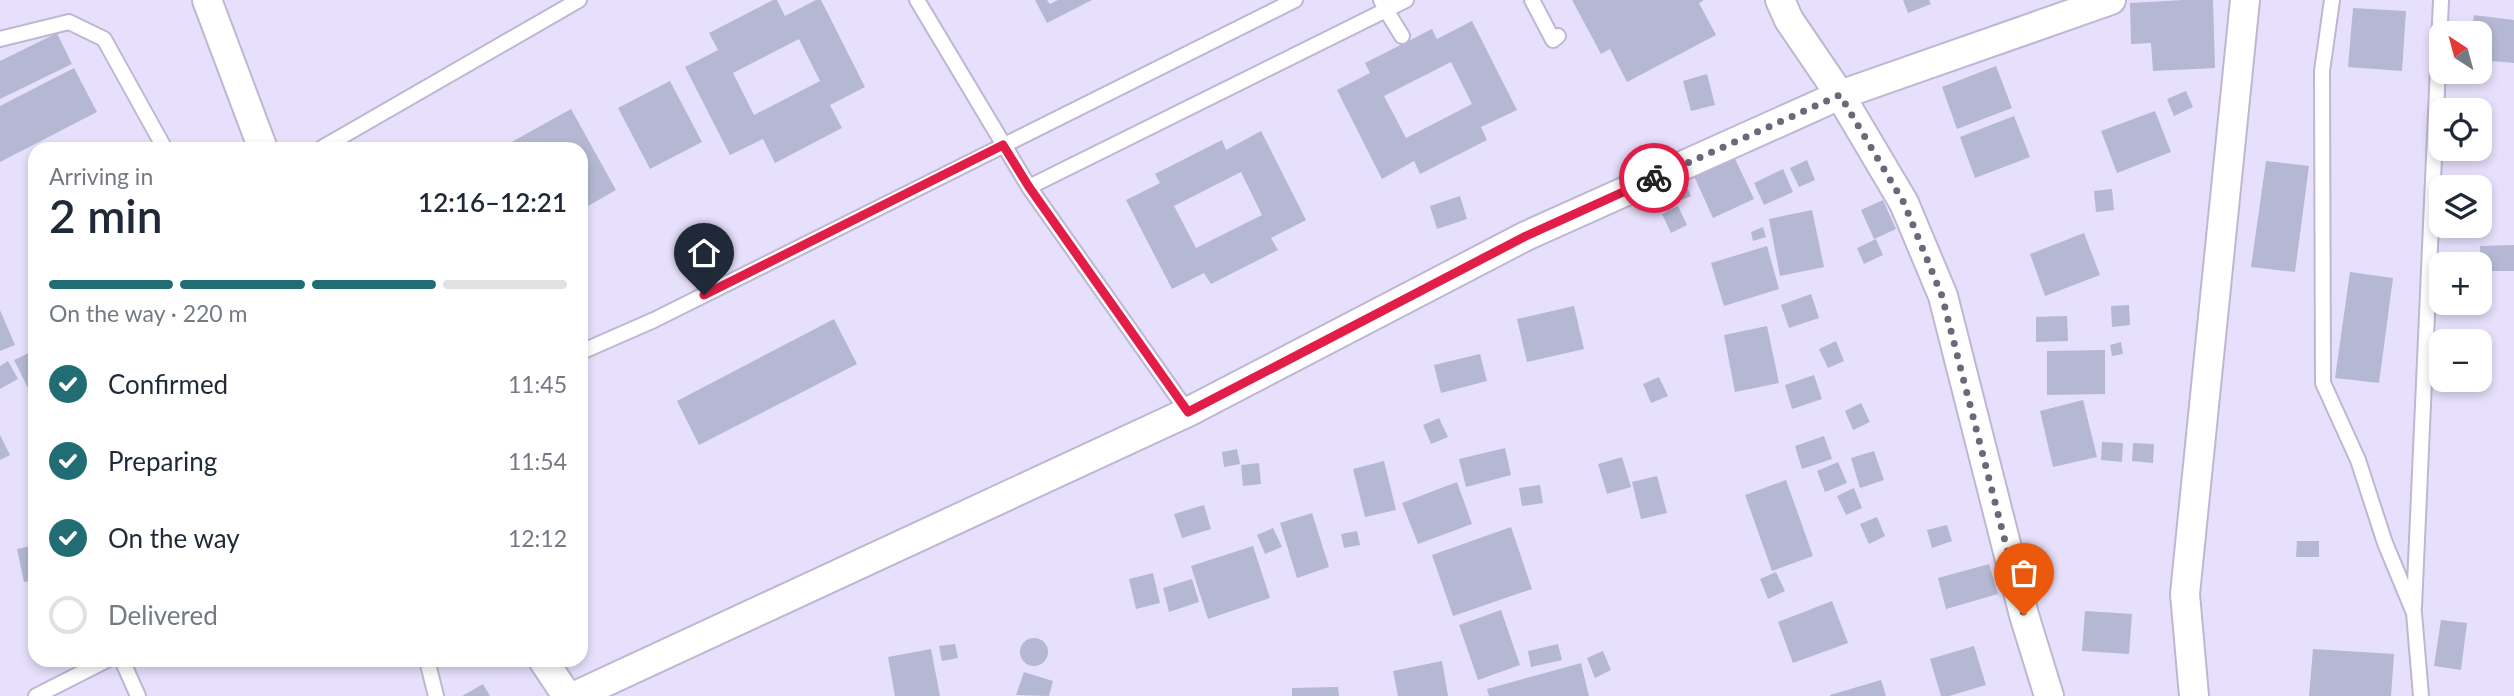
<!DOCTYPE html>
<meta charset="utf-8">
<style>
:root{--surface:#fff;--page:#f6f6f7;--text:#1f2937;--muted:#747a83;--line:#e0e1e3;--accent:#226d74}
body{margin:0;font-family:Lato,sans-serif;background:var(--page);color:var(--text);height:100vh;display:flex;flex-direction:column;font-size:26px;white-space:nowrap}
*{box-sizing:border-box;margin:0}
p{font-size:23px;color:var(--muted)}
.icon{flex:none;width:38px;height:38px;fill:none;stroke:currentColor;stroke-width:2;stroke-linecap:round;stroke-linejoin:round}
.map{position:relative;flex:1;overflow:hidden}
.side{position:absolute;left:28px;top:142px;width:560px;height:525px;display:flex;flex-direction:column;background:var(--surface);border-radius:21px;box-shadow:0 4px 10px #0003}
.side>*{flex:none}
.needle{width:46px;rotate:324deg}
.buttons{position:absolute;left:2429px;top:21px;display:grid;gap:14px}
.buttons a{display:grid;place-items:center;width:63px;height:63px;border-radius:14px;background:var(--surface);box-shadow:0 4px 10px #0003;font-size:35px}
.pin{position:absolute;display:grid;place-items:center;width:60px;height:60px;color:#fff;margin:-72px -30px;border-radius:50% 50% 50% 0;rotate:-45deg;box-shadow:0 0 7px #0007}
.pin .icon{rotate:45deg}
.courier{position:absolute;display:grid;place-items:center;width:70px;height:70px;margin:-35px;border:5px solid #e11d48;border-radius:50%;background:#fff;color:#222;box-shadow:0 2px 9px #0007}
.summary em{font-style:normal;font-weight:600}
.summary div{display:flex;flex-direction:column-reverse}
.summary{display:flex;align-items:center;justify-content:space-between;height:119px;padding:0 21px}
h1{font-size:46px;font-weight:600;line-height:52px}
.bar{display:grid;grid-template-columns:repeat(4,1fr);gap:10px 7px;align-content:center;height:84px;padding:0 21px}
.bar i{height:9px;border-radius:5px;background:var(--line)}
.bar .selected{background:var(--accent)}
.bar p{grid-column:span 4}
ol{padding:0 21px;list-style:none}
li{display:flex;align-items:center;gap:21px;height:77px}
li p{margin-inline-start:auto}
li .icon{padding:7px;border-radius:50%;background:var(--accent);color:#fff;stroke-width:4}
li:last-child{color:var(--muted)}
li i{width:38px;height:38px;border:4px solid var(--line);border-radius:50%}
.map>svg:first-child{display:block}
</style>
<div class="map">
<svg width="2514" height="696" viewBox="0 0 2514 696">
<rect width="100%" height="100%" fill="#e7e0fc"/>
<!-- building -->
<g fill="#b4b8d3" fill-rule="evenodd">
<path d="M773 0H777L785 16 816 0H821L865 87 830 105 842 128 775 163 763 139 730 155 685 67 718 50 709 33ZM799 39 820 81 754 115 733 73Z"/>
<path d="M1035 0H1047L1050 4 1058 0H1092L1047 23Z"/>
<path d="M1572 0H1704L1699 3 1716 35 1627 82 1610 49 1601 54Z"/>
<path d="M1903 0H1929L1931 4 1908 13Z"/>
<path d="M2183 0H2213L2215 68 2153 71 2151 43 2131 44 2130 3Z"/>
<path d="M2353 8 2406 11 2402 71 2348 67Z"/>
<path d="M2474 15 2514 20V63L2480 60V33H2472Z"/>
<path d="M1472 21 1517 110 1481 127 1487 140 1420 174 1414 161 1382 179 1337 90 1370 73 1365 63 1432 29 1437 39ZM1451 62 1472 104 1406 138 1384 96Z"/>
<path d="M57 33 72 64 0 99V61Z"/>
<path d="M1996 66 2012 108 1957 129 1942 87Z"/>
<path d="M74 68 97 112 0 162V106Z"/>
<path d="M1707 74 1715 105 1691 111 1683 81Z"/>
<path d="M670 81 702 142 650 169 618 108Z"/>
<path d="M2186 91 2193 107 2174 116 2167 99Z"/>
<path d="M571 109 616 190 581 210V149H499Z"/>
<path d="M2155 111 2171 152 2117 173 2101 131Z"/>
<path d="M2014 116 2030 157 1975 178 1960 137Z"/>
<path d="M1261 131 1306 220 1271 238 1278 250 1211 284 1204 273 1172 289 1126 200 1160 183 1155 174 1222 140 1226 150ZM1241 172 1262 215 1196 248 1174 206Z"/>
<path d="M1729 146 1754 199 1713 218 1689 165Z"/>
<path d="M1807 160 1815 180 1799 187 1790 168Z"/>
<path d="M2266 161 2309 166 2295 272 2251 267Z"/>
<path d="M1783 169 1793 192 1764 205 1754 183Z"/>
<path d="M1682 177 1691 196 1674 203 1665 184Z"/>
<path d="M2112 189 2114 210 2096 212 2094 191Z"/>
<path d="M1460 196 1467 219 1437 229 1430 206Z"/>
<path d="M1883 200 1896 229 1874 239 1861 210Z"/>
<path d="M1678 206 1687 225 1671 233 1662 214Z"/>
<path d="M1812 210 1824 267 1780 276 1769 219Z"/>
<path d="M1763 227 1766 237 1753 241 1751 232Z"/>
<path d="M2084 233 2100 275 2045 296 2030 254Z"/>
<path d="M1876 239 1883 255 1864 264 1857 248Z"/>
<path d="M2514 245V271H2480V246Z"/>
<path d="M1767 246 1779 289 1724 306 1711 263Z"/>
<path d="M2350 272 2393 278 2379 383 2335 378Z"/>
<path d="M1811 294 1819 318 1789 328 1781 305Z"/>
<path d="M2129 305 2130 325 2112 327 2111 306Z"/>
<path d="M1574 306 1584 349 1527 362 1517 319Z"/>
<path d="M0 310 15 345 0 351Z"/>
<path d="M2067 316 2068 341 2036 342V317Z"/>
<path d="M834 319 857 364 699 445 677 401Z"/>
<path d="M1767 326 1779 383 1735 392 1724 335Z"/>
<path d="M1836 341 1844 361 1828 368 1819 349Z"/>
<path d="M2121 342 2123 354 2112 356 2110 345Z"/>
<path d="M35 350V392L31 394 14 360Z"/>
<path d="M2105 350V394L2047 395V351Z"/>
<path d="M1480 354 1487 381 1441 393 1434 365Z"/>
<path d="M8 361 18 379 0 389V366Z"/>
<path d="M1814 375 1822 399 1792 409 1785 385Z"/>
<path d="M1659 377 1668 396 1651 403 1643 384Z"/>
<path d="M2083 400 2097 457 2053 467 2040 411Z"/>
<path d="M1861 403 1870 422 1853 430 1845 411Z"/>
<path d="M1439 418 1448 437 1431 444 1423 425Z"/>
<path d="M0 435 10 455 0 460Z"/>
<path d="M1824 436 1832 459 1802 469 1795 446Z"/>
<path d="M2102 442 2123 443 2122 462 2101 460Z"/>
<path d="M2133 443 2154 444 2153 463 2132 461Z"/>
<path d="M1505 448 1511 475 1466 487 1459 459Z"/>
<path d="M1237 449 1240 464 1224 467 1222 452Z"/>
<path d="M1874 451 1884 480 1860 488 1851 458Z"/>
<path d="M1622 457 1631 487 1607 494 1598 464Z"/>
<path d="M1384 461 1396 510 1365 517 1353 469Z"/>
<path d="M1838 462 1847 483 1825 492 1817 471Z"/>
<path d="M1259 463 1261 484 1243 486 1241 465Z"/>
<path d="M1657 476 1667 513 1641 519 1632 482Z"/>
<path d="M1786 480 1813 556 1772 571 1745 495Z"/>
<path d="M1457 482 1472 524 1418 544 1402 503Z"/>
<path d="M1540 485 1543 503 1522 506 1519 488Z"/>
<path d="M1854 488 1862 508 1846 515 1837 496Z"/>
<path d="M1204 505 1211 529 1182 538 1174 514Z"/>
<path d="M1312 513 1329 567 1297 578 1280 523Z"/>
<path d="M1877 517 1885 536 1869 544 1860 524Z"/>
<path d="M1947 525 1952 541 1932 548 1927 530Z"/>
<path d="M1511 527 1532 589 1453 616 1432 555Z"/>
<path d="M1273 528 1282 547 1265 554 1257 535Z"/>
<path d="M1357 531 1360 545 1344 548 1341 534Z"/>
<path d="M2297 541H2319V557H2296Z"/>
<path d="M35 545V580L24 582 17 549Z"/>
<path d="M1253 546 1270 598 1208 619 1191 566Z"/>
<path d="M1989 564 1998 594 1946 609 1938 578Z"/>
<path d="M1776 572 1785 591 1768 599 1760 579Z"/>
<path d="M1153 573 1160 603 1136 609 1129 579Z"/>
<path d="M1192 579 1199 602 1169 612 1163 588Z"/>
<path d="M1832 601 1848 643 1793 663 1778 622Z"/>
<path d="M1501 610 1520 665 1478 680 1459 625Z"/>
<path d="M2085 611 2132 614 2129 654 2082 651Z"/>
<path d="M2441 620 2467 623 2461 670 2434 666Z"/>
<circle cx="1034" cy="652" r="14"/>
<path d="M955 644 958 658 942 661 939 646Z"/>
<path d="M1558 644 1562 660 1531 667 1528 651Z"/>
<path d="M1974 646 1986 685 1949 696H1941L1930 659Z"/>
<path d="M931 649 940 696H895L888 657Z"/>
<path d="M2313 649 2394 654 2391 696H2309Z"/>
<path d="M1603 651 1611 670 1595 678 1587 658Z"/>
<path d="M1442 661 1448 696H1398L1393 671Z"/>
<path d="M1581 663 1589 696H1489L1487 689Z"/>
<path d="M1024 672 1053 681 1049 696 1016 695Z"/>
<path d="M1881 680 1886 696H1830V695Z"/>
<path d="M483 684 490 696H462Z"/>
<path d="M1338 687 1339 696H1292V688Z"/>
</g>
<g fill="none" stroke-linecap="round" stroke-linejoin="round">
<defs>
<g id="service">
<path d="M917 0 1029 187 1188 412"/>
<path d="M1381 0 1386 10 1406 0"/>
<path d="M1532 0 1553 40 1558 36"/>
<path d="M2332 0 2322 71 2323 383 2358 460 2385 543 2414 613 2421 696"/>
<path d="M0 39 69 22 104 39 165 149"/>
<path d="M320 149 579 0"/>
<path d="M1029 187 1386 10 1402 36"/>
<path d="M581 352 654 320 1295 0"/>
<path d="M2414 607 2441 0"/>
<path d="M122 660 138 696"/>
<path d="M427 660 436 696"/>
<path d="M36 696 107 660"/>
</g>
<g id="minor">
<path d="M207 0 263 149"/>
<path d="M1780 0 1789 20 1840 95 1904 203 1943 296 2024 615 2049 696"/>
<path d="M543 660 567 696"/>
<path d="M575 696 1188 412 1526 236 1840 95 2111 0"/>
<path d="M2194 696 2185 594 2245 0"/>
</g>
</defs>
<!-- service casing -->
<use href="#service" stroke="#beb7d2" stroke-width="18"/>
<!-- minor casing -->
<use href="#minor" stroke="#beb7d2" stroke-width="32"/>
<!-- service -->
<use href="#service" stroke="#fff" stroke-width="14"/>
<!-- minor -->
<use href="#minor" stroke="#fff" stroke-width="28"/>
</g>
<g fill="none" stroke-linecap="round" stroke-linejoin="round">
<!-- done -->
<path stroke="#6d6879" stroke-width="7" stroke-dasharray="0 12.6" d="M1654 178 1840 95 1904 203 1942 296 2024 615"/>
<!-- route -->
<path stroke="#e11d48" stroke-width="9" d="M704 295 1003 145 1029 187 1188 412 1526 236 1654 178"/>
</g>
</svg>
<div class="buttons">
<a><svg class="needle" viewBox="-14 -14 28 28"><path d="M0-13l5 13h-10z" fill="#e53935"/><path d="M0 13l5-13h-10z" fill="#747a83"/></svg></a>
<a><svg class="icon" aria-label="locate" viewBox="0 0 24 24"><circle cx="12" cy="12" r="6"/><path d="M12 2v4M12 18v4M2 12h4M18 12h4"/></svg></a>
<a><svg class="icon" aria-label="layers" viewBox="0 0 24 24"><path d="M12 4l9 5-9 5-9-5zM3 14l9 5 9-5"/></svg></a>
<a>+</a>
<a>−</a>
</div>
<div class="pin" style="left:2024px;top:615px;background:#ea580c"><svg class="icon" aria-label="bag" viewBox="0 0 24 24"><path d="M5 8h14l-1 12H6zM9 8a3 3 0 0 1 6 0"/></svg></div>
<div class="pin" style="left:704px;top:295px;background:#1f2937"><svg class="icon" aria-label="home" viewBox="0 0 24 24"><path d="M3 11l9-7 9 7M6 9v11h12V9"/></svg></div>
<div class="courier" style="left:1654px;top:178px"><svg class="icon" aria-label="bike" viewBox="0 0 24 24"><circle cx="6" cy="16" r="4"/><circle cx="18" cy="16" r="4"/><path d="M6 16l4-8h5l3 8M10 8l3 8H6M13 5h3"/></svg></div>
<section class="side">
<div class="summary"><div><h1>2 min</h1><p>Arriving in</p></div><em>12:16–12:21</em></div>
<div class="bar"><i class="selected"></i><i class="selected"></i><i class="selected"></i><i></i><p>On the way · 220 m</p></div>
<ol>
<li><svg class="icon" aria-label="check" viewBox="0 0 24 24"><path d="M5 12l5 5 9-10"/></svg>Confirmed<p>11:45</p></li>
<li><svg class="icon" aria-label="check" viewBox="0 0 24 24"><path d="M5 12l5 5 9-10"/></svg>Preparing<p>11:54</p></li>
<li><svg class="icon" aria-label="check" viewBox="0 0 24 24"><path d="M5 12l5 5 9-10"/></svg>On the way<p>12:12</p></li>
<li><i></i>Delivered</li>
</ol>
</section>
</div>
